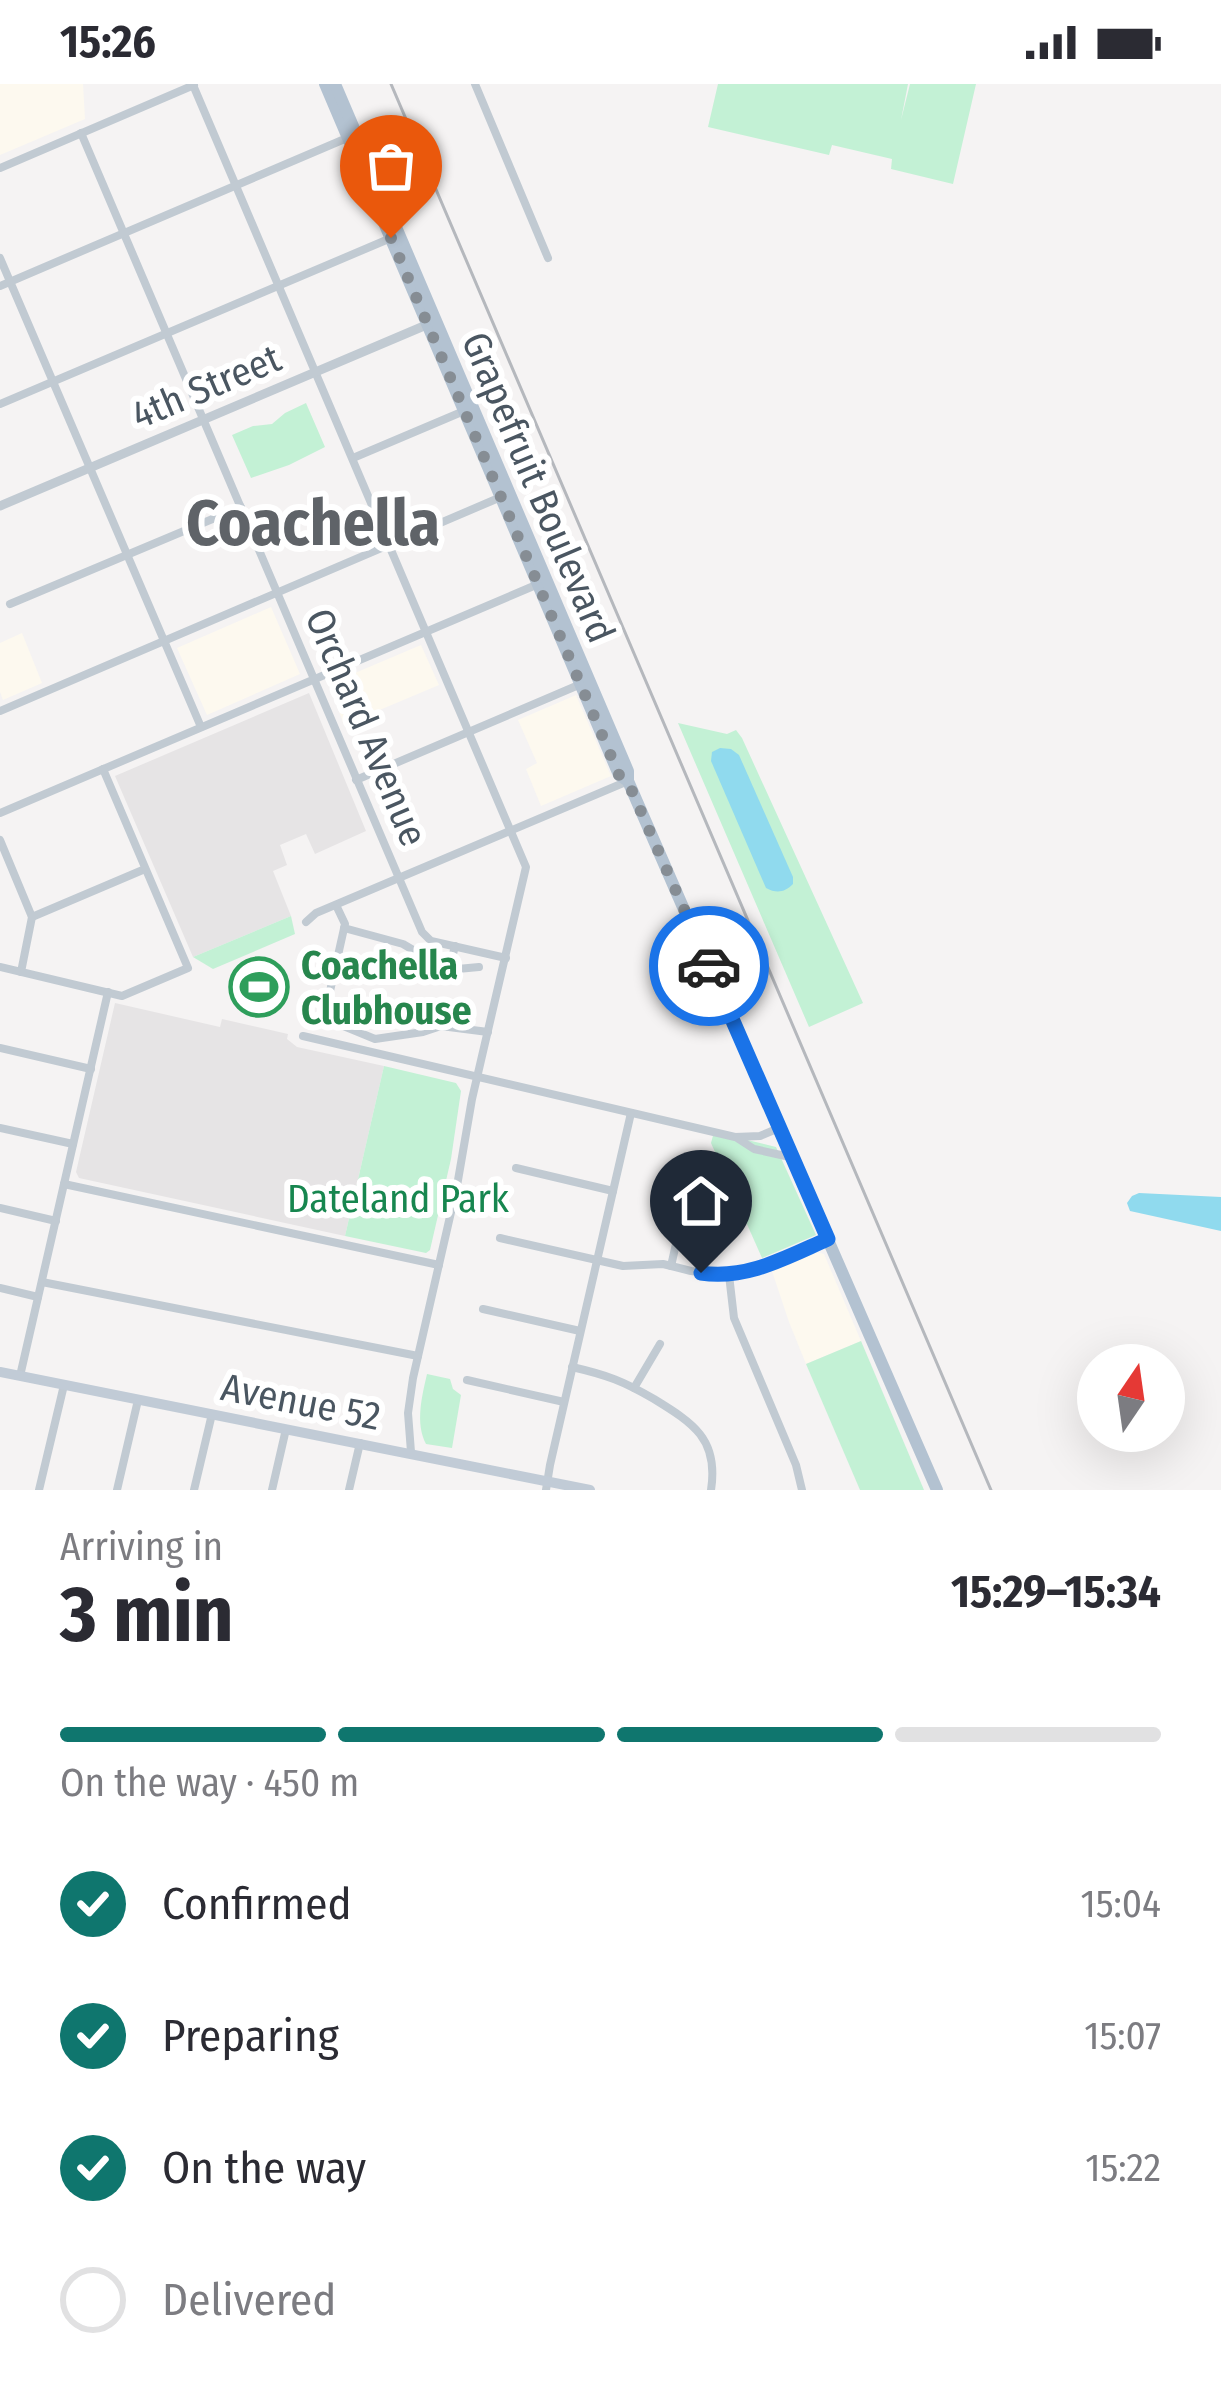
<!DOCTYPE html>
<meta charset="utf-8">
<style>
:root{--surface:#fff;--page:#f2f2f3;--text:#2b2b33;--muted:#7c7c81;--line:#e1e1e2;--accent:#0f766e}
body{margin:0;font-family:"Fira Sans Condensed",sans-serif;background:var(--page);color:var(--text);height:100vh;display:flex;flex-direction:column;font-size:45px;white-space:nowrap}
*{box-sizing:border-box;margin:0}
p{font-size:39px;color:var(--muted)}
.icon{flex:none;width:66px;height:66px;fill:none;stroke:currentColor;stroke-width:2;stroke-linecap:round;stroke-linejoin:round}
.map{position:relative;height:1406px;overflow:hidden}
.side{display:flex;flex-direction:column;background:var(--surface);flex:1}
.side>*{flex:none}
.needle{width:78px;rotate:13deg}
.tools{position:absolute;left:1077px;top:1260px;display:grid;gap:24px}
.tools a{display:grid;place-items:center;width:108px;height:108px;border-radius:50%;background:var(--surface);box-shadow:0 12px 48px #0002;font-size:60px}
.pin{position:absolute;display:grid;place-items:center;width:102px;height:102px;color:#fff;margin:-123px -51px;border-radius:50% 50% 50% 0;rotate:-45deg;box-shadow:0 0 12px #0007}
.pin .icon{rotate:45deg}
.courier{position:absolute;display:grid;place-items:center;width:120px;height:120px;margin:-60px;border:9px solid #1a73e8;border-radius:50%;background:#fff;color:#222;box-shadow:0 3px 15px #0007}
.overview em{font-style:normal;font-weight:700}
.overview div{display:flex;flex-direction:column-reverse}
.overview{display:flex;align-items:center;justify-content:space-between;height:204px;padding:0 60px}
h1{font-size:78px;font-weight:700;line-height:90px}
.bar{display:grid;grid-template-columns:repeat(4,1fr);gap:18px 12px;align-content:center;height:144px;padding:0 60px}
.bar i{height:15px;border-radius:9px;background:var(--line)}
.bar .active{background:var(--accent)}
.bar p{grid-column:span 4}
ol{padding:0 60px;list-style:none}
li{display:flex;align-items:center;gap:36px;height:132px}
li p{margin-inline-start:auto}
li .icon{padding:12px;border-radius:50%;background:var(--accent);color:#fff;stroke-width:4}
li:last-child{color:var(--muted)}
li i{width:66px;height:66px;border:6px solid var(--line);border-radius:50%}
.status{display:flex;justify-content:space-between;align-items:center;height:84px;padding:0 60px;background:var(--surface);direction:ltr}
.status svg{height:33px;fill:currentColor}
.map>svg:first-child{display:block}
</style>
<div class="status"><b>15:26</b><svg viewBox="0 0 49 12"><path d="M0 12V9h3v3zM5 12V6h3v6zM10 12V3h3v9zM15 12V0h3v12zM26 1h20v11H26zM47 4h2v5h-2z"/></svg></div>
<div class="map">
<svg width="1221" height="1406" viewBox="0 0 1221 1406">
<rect width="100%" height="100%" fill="#f5f3f3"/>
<!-- commercial -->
<g fill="#fdf9ef">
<path d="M0 0H83L85 35 0 71Z"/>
<path d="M271 523 300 590 207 631 177 564Z"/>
<path d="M22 549 42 599 3 616 0 608V559Z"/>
<path d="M421 561 439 601 344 641 329 600Z"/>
<path d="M576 611 611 692 541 722 526 685 537 679 518 636Z"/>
<path d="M815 1168 824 1170 861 1257 806 1280 789 1238 772 1187Z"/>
</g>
<!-- education -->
<g fill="#e6e4e5">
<path d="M309 609 366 747 315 770 306 750 280 761 287 781 273 787 291 832 193 873 115 692Z"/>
<path d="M115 919 220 943 222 935 288 950 287 955 297 963 384 982 345 1152 79 1094 76 1088Z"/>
</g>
<!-- green -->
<g fill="#c3f1d5">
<path d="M718 0H908L901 36 910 0H976L953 100 891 85 892 75 832 61 829 71 708 43Z"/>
<path d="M306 319 325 363 289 381 251 394 232 351 253 342 272 340 285 329Z"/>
<path d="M678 639 727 650 736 646 742 654 863 919 809 943Z"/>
<path d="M291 832 295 850 213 885 193 873Z"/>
<path d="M384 982 456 999 461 1007 451 1075 430 1166 426 1169 345 1152Z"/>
<path d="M714 1048 776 1063 816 1151 762 1174 711 1059Z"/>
<path d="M861 1257 924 1406H860L806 1280Z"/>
<path d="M427 1290 450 1295 453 1305 461 1311 452 1364 426 1360C415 1339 422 1312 427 1290Z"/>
</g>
<!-- water -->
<g fill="#90daee">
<path d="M720 664 731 665 739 671 793 793V800C785 808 777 810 766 804L711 677 712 668Z"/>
<path d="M1139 1109 1221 1113V1147L1130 1127 1127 1119 1132 1112Z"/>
</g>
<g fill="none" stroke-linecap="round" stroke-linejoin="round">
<!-- minor -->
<g stroke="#c1cad2" stroke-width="8">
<path d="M475 0 548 174"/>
<path d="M193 1 526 783 472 1015 457 1102 413 1294 408 1329 411 1368"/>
<path d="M81 49 422 848 431 857 506 874"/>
<path d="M0 84 194 1"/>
<path d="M0 174 201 643"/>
<path d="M0 202 347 54"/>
<path d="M0 320 391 154"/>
<path d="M353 374 464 327"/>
<path d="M10 520 241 423"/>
<path d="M0 627 501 413"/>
<path d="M356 696 581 600"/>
<path d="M0 729 536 501"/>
<path d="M0 756 32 833 21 888"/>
<path d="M336 821 345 840 324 934 375 955 423 948 441 942 488 948"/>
<path d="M32 833 145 785"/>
<path d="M306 838 316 829 628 697"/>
<path d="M344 844 403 860 447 886 479 883"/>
<path d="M0 883 122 912 188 884 103 685"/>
<path d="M449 886 455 862"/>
<path d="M303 952 735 1053 760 1052 779 1044"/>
<path d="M0 964 91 985"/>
<path d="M0 1044 73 1060"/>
<path d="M737 1054 754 1065 790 1073"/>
<path d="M516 1084 613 1107"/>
<path d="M64 1100 439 1181"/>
<path d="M0 1124 56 1137"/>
<path d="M500 1154 623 1182 663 1180 691 1187 722 1191 756 1185 827 1156"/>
<path d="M671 1182 679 1147 689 1131"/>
<path d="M729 1191 734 1234 796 1381 802 1406"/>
<path d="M42 1198 418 1272"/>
<path d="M0 1204 38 1213"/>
<path d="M483 1225 580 1247"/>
<path d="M572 1283C607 1291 623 1297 654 1315 693 1339 719 1355 711 1406"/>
<path d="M20 1292 108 908"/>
<path d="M467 1296 564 1318"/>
<path d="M634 1304 660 1260"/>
<path d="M39 1406 64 1301"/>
<path d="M117 1406 138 1316"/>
<path d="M194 1406 212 1330"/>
<path d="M272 1406 286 1345"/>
<path d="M349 1406 360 1359"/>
<path d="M546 1406 550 1381 631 1029"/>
</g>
<!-- tertiary -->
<path stroke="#c1cad2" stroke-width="9" d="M0 422 431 239"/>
<!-- secondary -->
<path stroke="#c1cbd6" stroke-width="10" d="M0 1288 590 1406"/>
<!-- primary -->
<g stroke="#b3c2d1" stroke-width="12">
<path d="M325 0 619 691 628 697"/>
<path d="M335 0 628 687V697L937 1406"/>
</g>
<!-- rail -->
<path stroke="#b5b8bd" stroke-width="3" d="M391 0 991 1406"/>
</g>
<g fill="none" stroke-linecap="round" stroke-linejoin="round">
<!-- done -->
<path stroke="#868d94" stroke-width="12" stroke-dasharray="0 21.6" d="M391 154 619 691 628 698 709 882"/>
<!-- route -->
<path stroke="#1a73e8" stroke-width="15" d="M701 1189C747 1196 787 1173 828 1155L709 882"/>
</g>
<!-- icons -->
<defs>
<symbol id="stadium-ring" viewBox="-11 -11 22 22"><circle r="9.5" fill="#fff" stroke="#2e9e5b" stroke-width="1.5"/><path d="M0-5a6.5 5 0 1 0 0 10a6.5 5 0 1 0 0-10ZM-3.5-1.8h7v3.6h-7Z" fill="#2e9e5b"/></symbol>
</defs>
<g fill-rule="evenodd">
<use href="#stadium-ring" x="226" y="870" width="66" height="66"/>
</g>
<g text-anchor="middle" stroke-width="12" stroke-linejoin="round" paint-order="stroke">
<!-- street labels -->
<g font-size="39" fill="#4a5661" stroke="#fff">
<text transform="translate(206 302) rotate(-23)" y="14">4th Street</text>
<text transform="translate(539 403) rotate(67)" y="14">Grapefruit Boulevard</text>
<text transform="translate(367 643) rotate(67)" y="14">Orchard Avenue</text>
<text transform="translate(301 1317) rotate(11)" y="14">Avenue 52</text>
</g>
<!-- leisure labels -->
<g font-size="39" font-weight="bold" fill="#27864d" stroke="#fff" text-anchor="start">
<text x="301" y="895">Coachella<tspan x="301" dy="45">Clubhouse</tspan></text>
</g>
<!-- park labels -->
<g font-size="39" fill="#17864f" stroke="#fff">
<text x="398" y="1128">Dateland Park</text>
</g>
<!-- town labels -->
<g font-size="63" font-weight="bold" fill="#5f6368" stroke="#fff">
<text x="313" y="461">Coachella</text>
</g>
</g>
</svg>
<div class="tools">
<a><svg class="needle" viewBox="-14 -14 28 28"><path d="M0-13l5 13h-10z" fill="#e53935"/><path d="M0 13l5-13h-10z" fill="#7c7c81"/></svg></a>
</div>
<div class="pin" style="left:391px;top:154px;background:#ea580c"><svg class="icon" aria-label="bag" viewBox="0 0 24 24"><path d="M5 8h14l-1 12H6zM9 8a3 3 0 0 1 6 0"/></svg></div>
<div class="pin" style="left:701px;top:1189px;background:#1f2937"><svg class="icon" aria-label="home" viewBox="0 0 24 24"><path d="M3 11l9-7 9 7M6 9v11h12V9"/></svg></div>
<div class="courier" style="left:709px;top:882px"><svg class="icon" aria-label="car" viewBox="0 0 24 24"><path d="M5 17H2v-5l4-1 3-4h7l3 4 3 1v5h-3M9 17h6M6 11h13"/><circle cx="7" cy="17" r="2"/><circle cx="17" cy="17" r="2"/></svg></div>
</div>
<section class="side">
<div class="overview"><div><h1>3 min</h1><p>Arriving in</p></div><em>15:29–15:34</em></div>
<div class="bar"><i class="active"></i><i class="active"></i><i class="active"></i><i></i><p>On the way · 450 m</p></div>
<ol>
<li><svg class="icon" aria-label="check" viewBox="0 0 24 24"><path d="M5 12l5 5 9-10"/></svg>Confirmed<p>15:04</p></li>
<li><svg class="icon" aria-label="check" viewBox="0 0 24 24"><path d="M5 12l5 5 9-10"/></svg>Preparing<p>15:07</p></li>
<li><svg class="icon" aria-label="check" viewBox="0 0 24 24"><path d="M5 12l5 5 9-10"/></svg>On the way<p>15:22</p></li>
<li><i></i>Delivered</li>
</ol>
</section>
